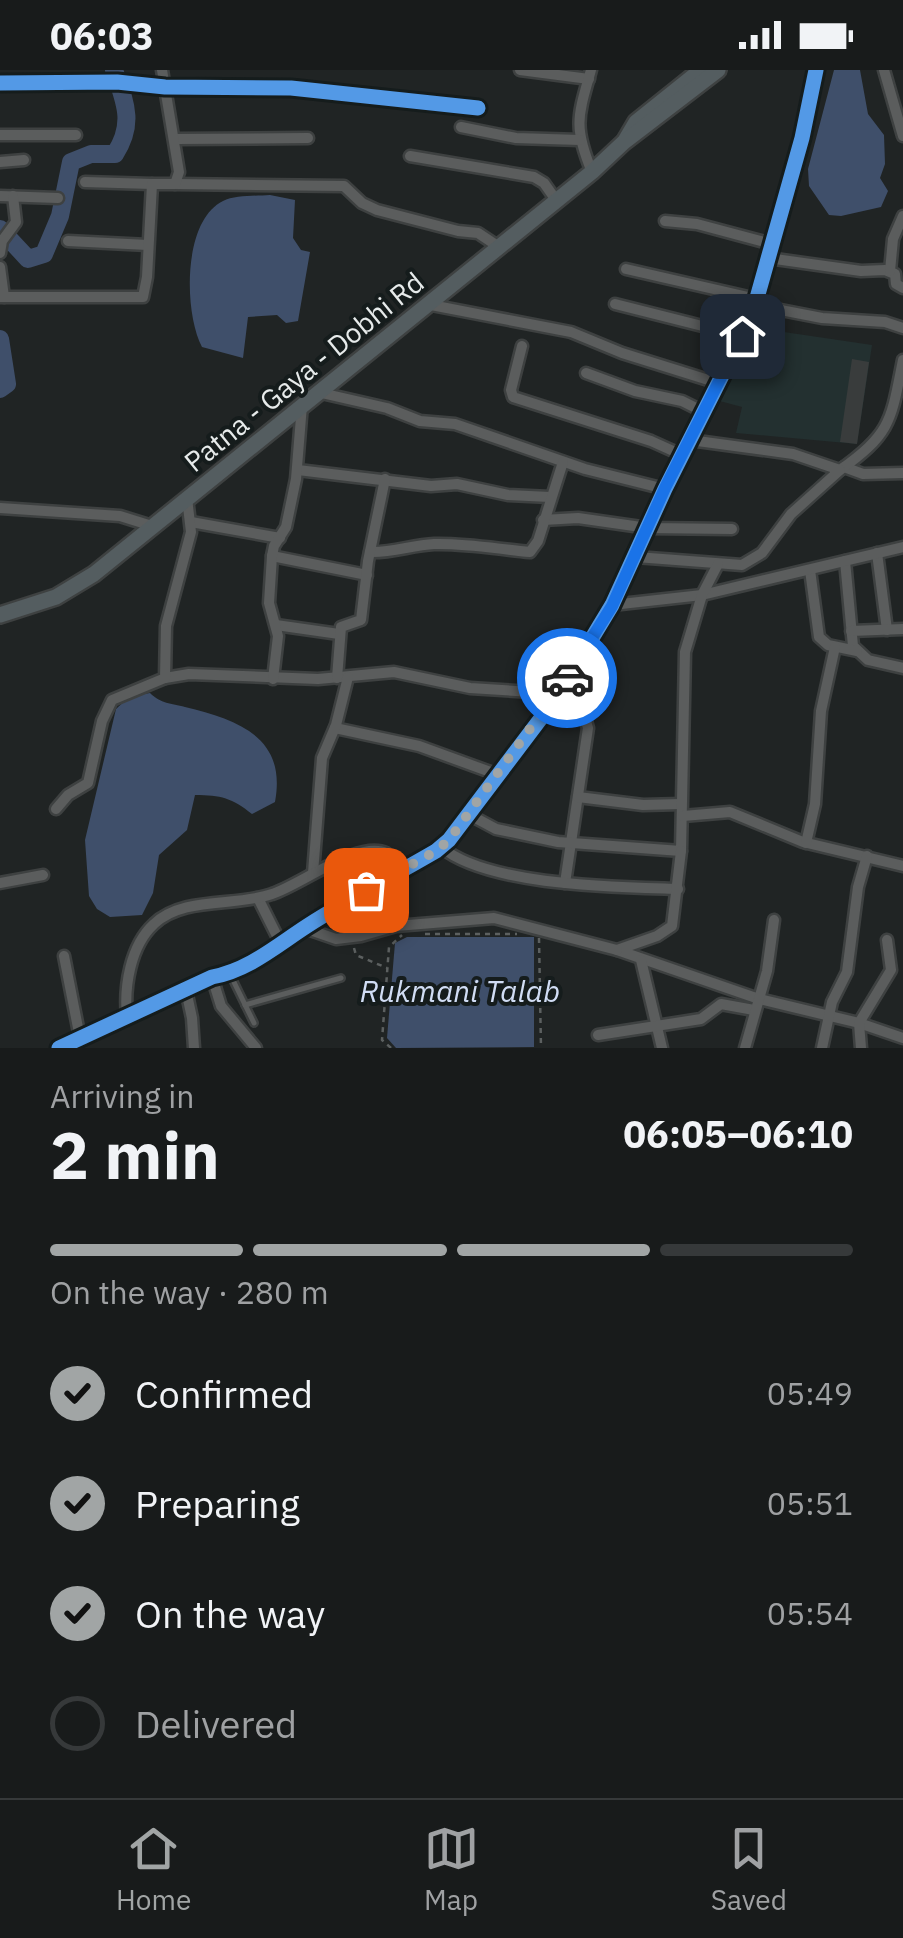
<!DOCTYPE html>
<meta charset="utf-8">
<style>
:root{--surface:#181b1b;--page:#212424;--text:#f1f3f6;--muted:#9fa1a3;--line:#36393a;--accent:#a1a5a5}
body{margin:0;font-family:"IBM Plex Sans",sans-serif;background:var(--page);color:var(--text);height:100vh;display:flex;flex-direction:column;font-size:38px;white-space:nowrap}
*{box-sizing:border-box;margin:0}
p{font-size:32px;color:var(--muted)}
.icon{flex:none;width:55px;height:55px;fill:none;stroke:currentColor;stroke-width:2;stroke-linecap:round;stroke-linejoin:round}
.map{position:relative;height:978px;overflow:hidden}
.drawer{display:flex;flex-direction:column;background:var(--surface);flex:1}
.drawer>*{flex:none}
.pin{position:absolute;display:grid;place-items:center;width:85px;height:85px;color:#fff;margin:-42px;border-radius:20px;box-shadow:0 5px 15px #0006}
.courier{position:absolute;display:grid;place-items:center;width:100px;height:100px;margin:-50px;border:8px solid #1a73e8;border-radius:50%;background:#fff;color:#222;box-shadow:0 2px 12px #0007}
.headline em{font-style:normal;font-weight:800}
.headline div{display:flex;flex-direction:column-reverse}
.headline{display:flex;align-items:center;justify-content:space-between;height:170px;padding:0 50px}
h1{font-size:65px;font-weight:800;line-height:75px}
.bar{display:grid;grid-template-columns:repeat(4,1fr);gap:15px 10px;align-content:center;height:120px;padding:0 50px}
.bar i{height:12px;border-radius:8px;background:var(--line)}
.bar .selected{background:var(--accent)}
.bar p{grid-column:span 4}
ol{padding:0 50px;list-style:none}
li{display:flex;align-items:center;gap:30px;height:110px}
li p{margin-inline-start:auto}
li .icon{padding:10px;border-radius:50%;background:var(--accent);color:#111;stroke-width:4}
li:last-child{color:var(--muted)}
li i{width:55px;height:55px;border:5px solid var(--line);border-radius:50%}
.status{display:flex;justify-content:space-between;align-items:center;height:70px;padding:0 50px;background:var(--surface);direction:ltr}
.status svg{height:28px;fill:currentColor}
.dock{display:flex;justify-content:space-around;align-items:center;height:140px;border-top:2px solid var(--line);background:var(--surface);font-size:28px;color:var(--muted)}
.dock a{display:grid;justify-items:center;gap:5px}
.dock .selected{color:var(--accent)}
.map>svg:first-child{display:block}
</style>
<div class="status"><b>06:03</b><svg viewBox="0 0 49 12"><path d="M0 12V9h3v3zM5 12V6h3v6zM10 12V3h3v9zM15 12V0h3v12zM26 1h20v11H26zM47 4h2v5h-2z"/></svg></div>
<div class="map">
<svg width="903" height="978" viewBox="0 0 903 978">
<rect width="100%" height="100%" fill="#202424"/>
<!-- built -->
<path fill="#233030" d="M750 257 872 275 857 374 736 363 742 337 716 330Z"/>
<!-- water -->
<g fill="#3f4f6a">
<path d="M834 0H860L868 44 884 65 885 94 880 108 888 121 881 137 841 146 829 145 809 116 808 99Z"/>
<path d="M270 125 295 130 293 168 301 180 310 182 298 251 286 253 277 245 248 247 243 288 202 277C184 243 182 151 223 131 235 125 256 126 270 125Z"/>
<path d="M150 623C161 634 171 633 185 637 238 650 287 667 275 732L252 744C232 728 221 725 195 725L187 760 159 785 153 823 142 845 110 847 97 839 89 826 85 770 116 639 130 626Z"/>
<path d="M407 867H534V977L396 978 387 968 395 873Z"/>
</g>
<g fill="none" stroke-linecap="round" stroke-linejoin="round">
<!-- river -->
<g stroke="#3f4f6a" stroke-width="18">
<path d="M0 159 28 189 44 184 60 146 71 92 91 84H115C135 53 125 32 114 0"/>
<path d="M0 269 7 314 0 319"/>
</g>
</g>
<!-- building -->
<path fill="#393c3c" d="M852 289 869 292 857 374 840 372Z"/>
<g fill="none" stroke-linecap="round" stroke-linejoin="round">
<defs>
<g id="lane">
<path d="M230 904 254 953"/>
<path d="M245 935 341 908"/>
</g>
<g id="street">
<path d="M520 0 589 9"/>
<path d="M591 0C578 46 573 56 592 102"/>
<path d="M884 0 903 66"/>
<path d="M0 13 117 12 165 17 291 18 478 38"/>
<path d="M461 57 516 68 580 70"/>
<path d="M0 65H76"/>
<path d="M176 69 308 68"/>
<path d="M410 86 534 107 544 113 556 130"/>
<path d="M0 92 24 90"/>
<path d="M85 112 152 114"/>
<path d="M175 114 344 116 362 133 377 140 458 161 478 163 499 177"/>
<path d="M0 126 58 128"/>
<path d="M665 151 697 154 772 174"/>
<path d="M68 171 148 175"/>
<path d="M0 183 2 171 16 152 13 126"/>
<path d="M768 188 861 201 885 200 895 204 896 214 903 218"/>
<path d="M0 197 4 227"/>
<path d="M626 199 757 229"/>
<path d="M890 201 893 169 903 146"/>
<path d="M0 227H143L147 207 152 114H175L179 102 162 0"/>
<path d="M426 234 571 262 622 283 718 313"/>
<path d="M615 234 742 266"/>
<path d="M755 235 822 248 885 252 903 258"/>
<path d="M522 276 511 320 513 327 651 371 682 385"/>
<path d="M586 303 635 321 682 331 704 342"/>
<path d="M317 322 387 338 420 351 455 354 585 399 665 419"/>
<path d="M844 397 863 404 903 403"/>
<path d="M298 400 431 416 457 414 508 425 550 427"/>
<path d="M840 400C892 363 891 350 903 290"/>
<path d="M0 438 120 446 152 456"/>
<path d="M543 450 578 448 648 458 732 459"/>
<path d="M191 452 280 468"/>
<path d="M370 482C392 483 412 475 434 474 467 473 497 479 530 482L538 471 563 392"/>
<path d="M877 483 887 560"/>
<path d="M272 486 367 505"/>
<path d="M636 487 742 495 762 483 791 444 840 400 793 384 690 370"/>
<path d="M845 491 853 576 868 590 903 598"/>
<path d="M810 500 819 567 828 575 857 581"/>
<path d="M612 535 702 525 903 477"/>
<path d="M276 555 339 564"/>
<path d="M851 561 903 559"/>
<path d="M165 608 189 604 318 609 394 602 470 618 532 622 586 651 588 658 565 813"/>
<path d="M337 608 341 557 361 550 368 491 385 409"/>
<path d="M273 609 278 566 269 533 272 486 274 476 286 457 296 409 302 335"/>
<path d="M335 658 419 676 496 704"/>
<path d="M578 727 643 735 681 734"/>
<path d="M56 739 68 725 88 713 102 651 112 630 165 608 166 556 191 462 187 428"/>
<path d="M468 744 496 759 558 772 681 781 685 582 702 525 718 494"/>
<path d="M683 746 730 742 803 772 903 796"/>
<path d="M806 773 815 734 821 641 835 577"/>
<path d="M441 777C488 816 617 817 678 819"/>
<path d="M681 781 672 856 657 866 617 880 759 929 859 953 903 968"/>
<path d="M313 803 322 688 336 655 348 607"/>
<path d="M0 813 43 805"/>
<path d="M258 828 282 876"/>
<path d="M304 858 336 869 361 866 396 856 494 848 617 880"/>
<path d="M64 886 80 968"/>
<path d="M641 890 662 978"/>
<path d="M212 907 221 936 256 978"/>
<path d="M186 920 192 948 194 978"/>
<path d="M127 947C124 917 130 876 154 854 183 826 236 837 272 824 300 815 359 770 386 783L398 801"/>
<path d="M598 965 701 949 721 934 754 940"/>
<path d="M59 978 212 907C249 900 276 876 307 856 349 829 393 806 436 781L449 770 554 631 612 535 665 419 742 266 755 235 802 68 816 0"/>
<path d="M745 978 767 901 774 850"/>
<path d="M822 978 832 932 847 902 858 817 867 786"/>
<path d="M861 978 859 953 891 900 887 870"/>
</g>
<g id="primary">
<path d="M626 69 636 52 701 0"/>
<path d="M0 545 56 527 94 504 592 102 624 72 718 0"/>
</g>
</defs>
<!-- lane casing -->
<use href="#lane" stroke="#3e4141" stroke-width="10"/>
<!-- street casing -->
<use href="#street" stroke="#3e4141" stroke-width="15"/>
<!-- primary casing -->
<use href="#primary" stroke="#3e4141" stroke-width="20"/>
<!-- path -->
<g stroke="#5c6060" stroke-width="2.5" stroke-dasharray="5 5" stroke-linecap="butt">
<path d="M425 864H517"/>
<path d="M539 868 541 978"/>
<path d="M354 878 356 885 387 898"/>
<path d="M391 978 382 970 389 877 402 865"/>
</g>
<!-- lane -->
<use href="#lane" stroke="#5b5d5d" stroke-width="5"/>
<!-- street -->
<use href="#street" stroke="#5b5d5d" stroke-width="10"/>
<!-- primary -->
<use href="#primary" stroke="#545d60" stroke-width="15"/>
<defs>
<g id="cycleway">
<path d="M0 13 117 12 165 17 291 18 478 38"/>
<path d="M59 978 212 907C249 900 276 876 307 856 349 829 393 806 436 781L449 770 554 631 612 535 665 419 742 266 755 235 802 68 816 0"/>
</g>
</defs>
<!-- cycleway casing -->
<use href="#cycleway" stroke="#151c1c" stroke-width="21"/>
<!-- cycleway -->
<use href="#cycleway" stroke="#5399e6" stroke-width="15"/>
</g>
<g fill="none" stroke-linecap="round" stroke-linejoin="round">
<!-- done -->
<path stroke="#a1a5a5" stroke-width="10" stroke-dasharray="0 18" d="M366 820 436 781 449 770 567 608"/>
<!-- route -->
<path stroke="#1a73e8" stroke-width="12" d="M567 608 612 536 665 418 742 266"/>
</g>
<g text-anchor="middle" stroke-width="8" stroke-linejoin="round" paint-order="stroke">
<!-- street labels -->
<g font-size="28" fill="#e7ebeb" stroke="#151c1c">
<text transform="translate(304 302) rotate(-39)" y="10">Patna - Gaya - Dobhi Rd</text>
</g>
<!-- water labels -->
<g font-size="30" font-style="italic" fill="#d1ddf4" stroke="#151c1c">
<text x="460" y="932">Rukmani Talab</text>
</g>
</g>
</svg>
<div class="pin" style="left:366px;top:820px;background:#ea580c"><svg class="icon" aria-label="bag" viewBox="0 0 24 24"><path d="M5 8h14l-1 12H6zM9 8a3 3 0 0 1 6 0"/></svg></div>
<div class="pin" style="left:742px;top:266px;background:#1f2937"><svg class="icon" aria-label="home" viewBox="0 0 24 24"><path d="M3 11l9-7 9 7M6 9v11h12V9"/></svg></div>
<div class="courier" style="left:567px;top:608px"><svg class="icon" aria-label="car" viewBox="0 0 24 24"><path d="M5 17H2v-5l4-1 3-4h7l3 4 3 1v5h-3M9 17h6M6 11h13"/><circle cx="7" cy="17" r="2"/><circle cx="17" cy="17" r="2"/></svg></div>
</div>
<section class="drawer">
<div class="headline"><div><h1>2 min</h1><p>Arriving in</p></div><em>06:05–06:10</em></div>
<div class="bar"><i class="selected"></i><i class="selected"></i><i class="selected"></i><i></i><p>On the way · 280 m</p></div>
<ol>
<li><svg class="icon" aria-label="check" viewBox="0 0 24 24"><path d="M5 12l5 5 9-10"/></svg>Confirmed<p>05:49</p></li>
<li><svg class="icon" aria-label="check" viewBox="0 0 24 24"><path d="M5 12l5 5 9-10"/></svg>Preparing<p>05:51</p></li>
<li><svg class="icon" aria-label="check" viewBox="0 0 24 24"><path d="M5 12l5 5 9-10"/></svg>On the way<p>05:54</p></li>
<li><i></i>Delivered</li>
</ol>
</section>
<nav class="dock">
<a class="selected"><svg class="icon" aria-label="home" viewBox="0 0 24 24"><path d="M3 11l9-7 9 7M6 9v11h12V9"/></svg>Home</a>
<a><svg class="icon" aria-label="map" viewBox="0 0 24 24"><path d="M3 6l6-2 6 2 6-2v14l-6 2-6-2-6 2zM9 4v14M15 6v14"/></svg>Map</a>
<a><svg class="icon" aria-label="saved" viewBox="0 0 24 24"><path d="M7 4h10v16l-5-4-5 4z"/></svg>Saved</a>
</nav>
